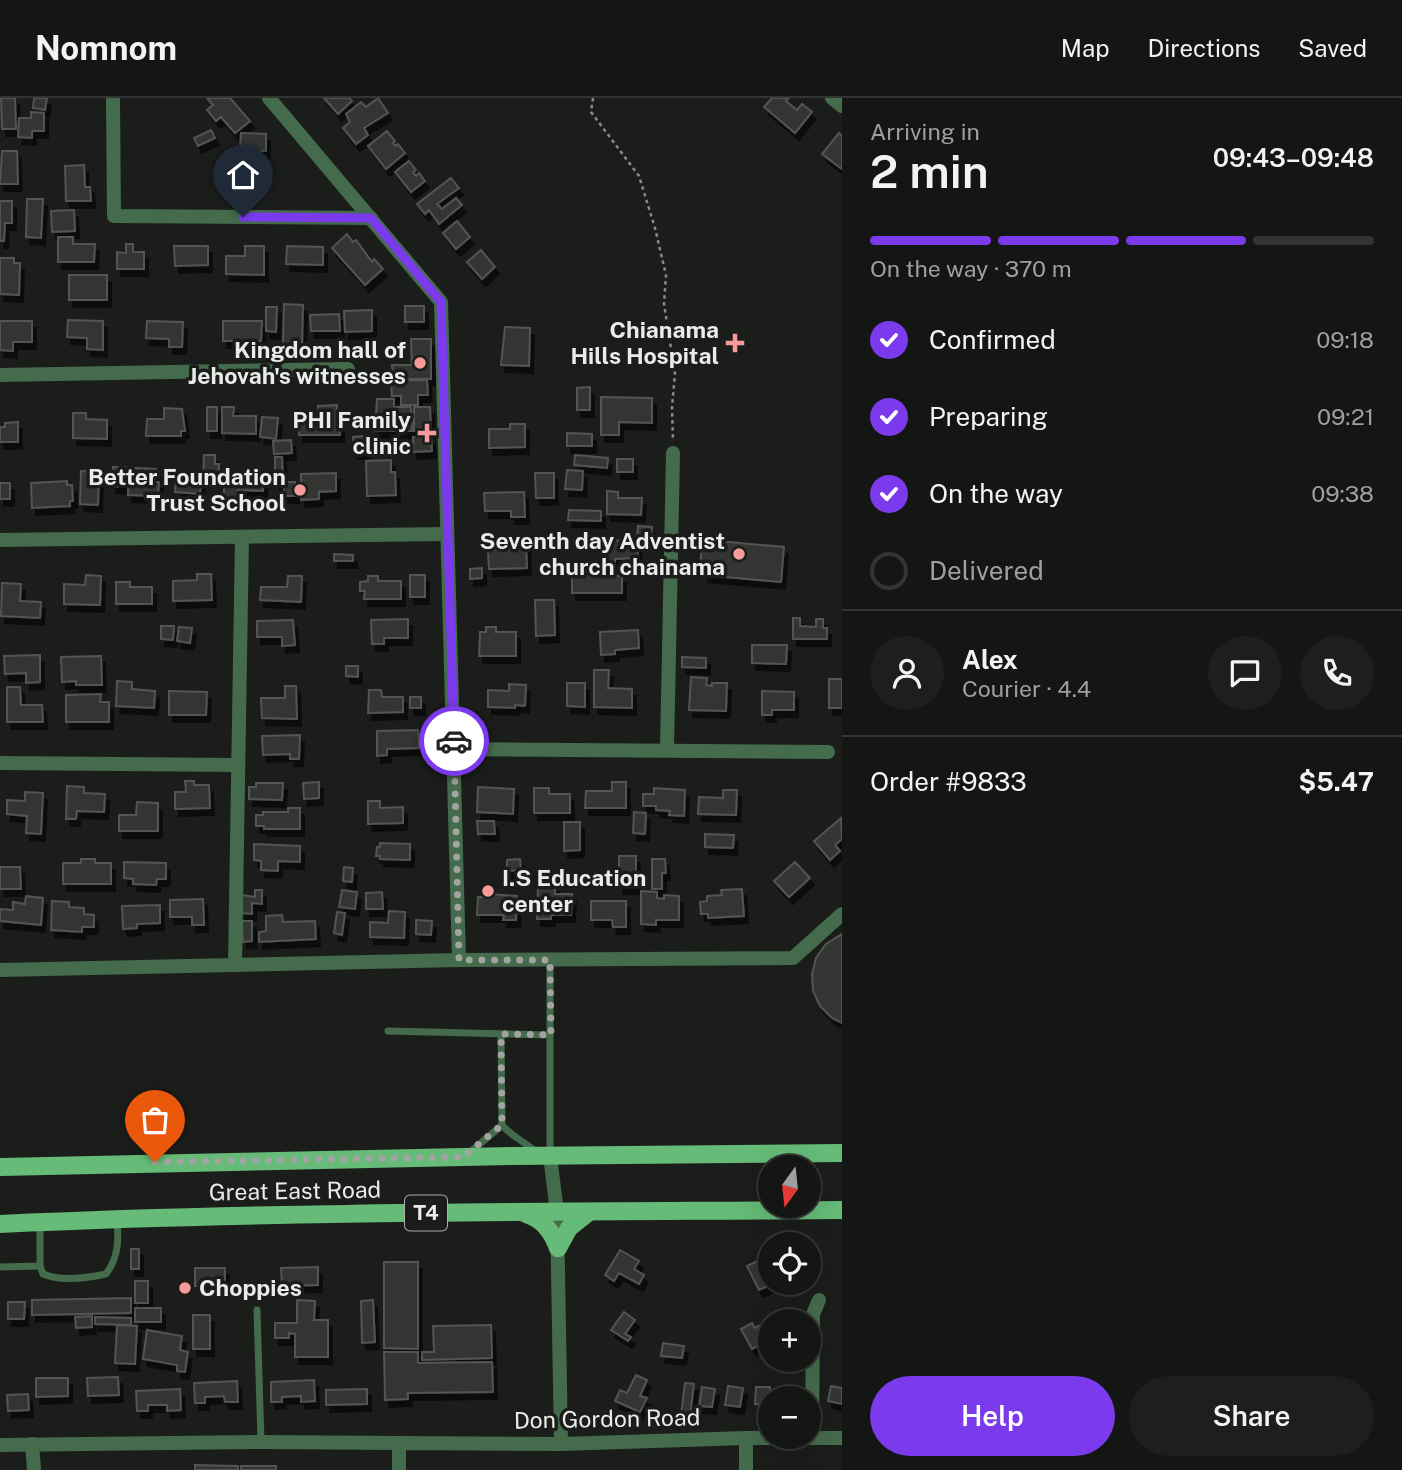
<!DOCTYPE html>
<meta charset="utf-8">
<style>
:root{--surface:#141614;--page:#1d1f1d;--text:#f1f3f6;--muted:#9d9fa0;--line:#333534;--accent:#7c3aed}
body{margin:0;font-family:"Public Sans",sans-serif;background:var(--page);color:var(--text);height:100vh;display:flex;flex-direction:column;font-size:26px;white-space:nowrap}
*{box-sizing:border-box;margin:0}
p{font-size:23px;color:var(--muted)}
.icon{flex:none;width:38px;height:38px;fill:none;stroke:currentColor;stroke-width:2;stroke-linecap:round;stroke-linejoin:round}
.map{position:relative;flex:1;overflow:hidden}
.side{display:flex;flex-direction:column;background:var(--surface);width:560px}
.side>*{flex:none}
.needle{width:46px;rotate:195deg}
.buttons{position:absolute;left:758px;top:1057px;display:grid;gap:14px}
.buttons a{display:grid;place-items:center;width:63px;height:63px;border-radius:50%;background:var(--surface);box-shadow:0 7px 28px #0002,0 0 0 2px var(--line);font-size:35px}
.pin{position:absolute;display:grid;place-items:center;width:60px;height:60px;color:#fff;margin:-72px -30px;border-radius:50% 50% 50% 0;rotate:-45deg;box-shadow:0 0 7px #0007}
.pin .icon{rotate:45deg}
.courier{position:absolute;display:grid;place-items:center;width:70px;height:70px;margin:-35px;border:5px solid #7c3aed;border-radius:50%;background:#fff;color:#222;box-shadow:0 2px 9px #0007}
.headline em{font-style:normal;font-weight:600}
.headline div{display:flex;flex-direction:column-reverse}
.headline{display:flex;align-items:center;justify-content:space-between;height:119px;padding:0 28px}
h1{font-size:46px;font-weight:600;line-height:52px}
.bar{display:grid;grid-template-columns:repeat(4,1fr);gap:10px 7px;align-content:center;height:84px;padding:0 28px}
.bar i{height:9px;border-radius:5px;background:var(--line)}
.bar .on{background:var(--accent)}
.bar p{grid-column:span 4}
.line{display:flex;align-items:center;gap:18px;padding:0 28px;border-top:2px solid var(--line)}
.line div{flex:1}
.round{display:grid;place-items:center;flex:none;width:74px;height:74px;border-radius:37px;background:var(--page)}
ol{padding:0 28px;list-style:none}
li{display:flex;align-items:center;gap:21px;height:77px}
li p{margin-inline-start:auto}
li .icon{padding:7px;border-radius:50%;background:var(--accent);color:#fff;stroke-width:4}
li:last-child{color:var(--muted)}
li i{width:38px;height:38px;border:4px solid var(--line);border-radius:50%}
.action{display:flex;gap:14px;margin-top:auto;padding:14px 28px}
.action a{flex:1;height:80px;border-radius:42px;background:var(--accent);color:#fff;font-size:28px;font-weight:600;line-height:80px;text-align:center}
.action a+a{background:var(--page);color:var(--text)}
header{display:flex;align-items:center;gap:42px;box-sizing:border-box;height:98px;padding:0 35px;background:var(--surface);border-bottom:2px solid var(--line)}
header strong{font-size:33px}
nav{display:flex;gap:38px;margin-inline-start:auto;font-size:24px}
main{display:flex;flex:1;min-height:0}
.map>svg:first-child{display:block}
</style>
<header>
<strong>Nomnom</strong>
<nav><a>Map</a><a>Directions</a><a>Saved</a></nav>
</header>
<main>
<div class="map">
<svg width="842" height="1372" viewBox="0 0 842 1372">
<defs>
<filter id="shadow"><feDropShadow dx="4" dy="7" stdDeviation="0" flood-color="#0009"/></filter>
</defs>
<rect width="100%" height="100%" fill="#1b1d1b"/>
<!-- building -->
<g fill="#333633" stroke="#525552" stroke-width="2" filter="url(#shadow)">
<path d="M1 0H15L16 31H2Z"/>
<path d="M34 0H47L45 12 33 10Z"/>
<path d="M207 0H230L250 23 235 35 221 19 216 23 207 12 213 7Z"/>
<path d="M324 0H349L352 3 338 16Z"/>
<path d="M378 0 388 15 364 30 368 37 356 46 343 30 350 24 346 16 361 4 366 9Z"/>
<path d="M772 0H789L786 3 797 12 802 6 812 14 795 35 764 9Z"/>
<path d="M31 14 44 15V33H32V40L18 39 19 20H31Z"/>
<path d="M211 32 215 40 198 48 194 40Z"/>
<path d="M387 33 395 43 393 45 396 48 398 46 405 55 386 71 368 48Z"/>
<path d="M241 35 266 36V53L240 52Z"/>
<path d="M839 35 842 38V71L822 56Z"/>
<path d="M2 53H17L18 86H0Z"/>
<path d="M409 63 416 72 413 74 416 78 419 75 425 83 411 94 395 74Z"/>
<path d="M84 67 85 89H90L91 103H66L65 68Z"/>
<path d="M451 80 459 90 437 106 442 111 456 100 462 107 439 126 429 112 425 116 417 106Z"/>
<path d="M27 101H43L41 140 26 139Z"/>
<path d="M0 103H12V125H5L4 143H0Z"/>
<path d="M74 112 75 133 52 134 51 113Z"/>
<path d="M457 123 470 139 456 151 443 135Z"/>
<path d="M347 136 353 144 356 142 372 164 374 161 383 171 365 187 332 150Z"/>
<path d="M58 139H73V146H95L94 164H58Z"/>
<path d="M126 146H133V154H144V171H117V154L126 155Z"/>
<path d="M174 148H208V167L175 168Z"/>
<path d="M245 148H264V177L226 176V158H245Z"/>
<path d="M287 148 323 149V167L286 166Z"/>
<path d="M481 152 495 169 482 181 467 164Z"/>
<path d="M0 160H14V165H20L19 197 0 196Z"/>
<rect x="69" y="177" width="38" height="25"/>
<path d="M284 206 303 207 302 248H283Z"/>
<rect x="405" y="208" width="19" height="16"/>
<path d="M266 209H277L276 234 266 233Z"/>
<path d="M372 212V233L345 234 344 213Z"/>
<path d="M339 216 340 233H311L310 217Z"/>
<path d="M68 222 103 223V252L87 251V240L67 239Z"/>
<path d="M0 223H32V244H13V253L0 252Z"/>
<path d="M147 223 183 224 182 249H169V241L146 240Z"/>
<path d="M223 223H262L261 243H257V253H242V243H223Z"/>
<path d="M505 229 530 230 529 268 501 267Z"/>
<path d="M411 241H431V281H393L392 267H412Z"/>
<path d="M427 282 428 297H418V307H401V298H392L391 283Z"/>
<path d="M590 289V312H577V290Z"/>
<path d="M601 299 652 300V325L619 324V337H601Z"/>
<path d="M377 301H394V309H411L412 333H375Z"/>
<path d="M337 307V316H340V337H299V319H319L318 308Z"/>
<rect x="207" y="309" width="10" height="24"/>
<path d="M222 309H234L233 318H256V336L222 335Z"/>
<path d="M414 309H430L431 333H414Z"/>
<path d="M164 310 182 311 185 333H181V338H146L147 321H164Z"/>
<path d="M73 315H86V321L107 322V341L73 340Z"/>
<path d="M262 319 278 320 276 341 260 339Z"/>
<path d="M18 324V344H0V329H5V325Z"/>
<path d="M510 326H525V349L489 350V331H510Z"/>
<path d="M567 335 592 336V348H567Z"/>
<path d="M366 338 367 354H354L353 339Z"/>
<path d="M413 339H431L432 353 413 354Z"/>
<path d="M291 342 292 355 274 356 273 343Z"/>
<path d="M204 357H215V366H219V380H203Z"/>
<path d="M575 357 608 360 607 370 574 367Z"/>
<path d="M275 359H282L283 384H275Z"/>
<rect x="617" y="361" width="16" height="13"/>
<path d="M391 362V374H395L396 397 367 398 366 363Z"/>
<path d="M113 369 156 371 155 384H159L158 398 128 397V389L112 388Z"/>
<path d="M567 372 583 373 582 392 565 391Z"/>
<path d="M81 373 99 374 98 407 80 406Z"/>
<path d="M224 375H264L263 393 238 392V408L224 407Z"/>
<path d="M336 375V393L319 394V401L301 402V376Z"/>
<path d="M535 375H554V400H536Z"/>
<path d="M176 381 201 382 200 396 175 394Z"/>
<path d="M67 383V387H72L73 403H70V408L32 410 31 385Z"/>
<rect x="284" y="384" width="11" height="14"/>
<rect x="0" y="385" width="10" height="16"/>
<path d="M607 393 618 394V400H642L641 417 607 416Z"/>
<path d="M524 394 525 419H511V413H485L484 395Z"/>
<path d="M569 412 601 413V423L568 422Z"/>
<path d="M638 428 652 429 651 441 637 440Z"/>
<path d="M637 442 638 460 615 461V466H603L602 443Z"/>
<path d="M707 442 784 449 781 484 704 477 705 468H700L702 448H707Z"/>
<path d="M512 445H526L527 470 489 471 488 452H512Z"/>
<path d="M334 456 353 457V463H334Z"/>
<path d="M482 470V480L470 481V471Z"/>
<path d="M197 476H211L212 502 173 503V483L197 482Z"/>
<path d="M86 477 101 478 100 507 64 506V486L85 487Z"/>
<rect x="410" y="477" width="15" height="22"/>
<path d="M572 477 622 478V495H572Z"/>
<path d="M288 478H302L301 504 260 502 261 489H287Z"/>
<path d="M368 478H378V483H401V501H364L365 493H360V484L368 483Z"/>
<path d="M116 484H130V489H152V506H116Z"/>
<path d="M2 485 21 486 20 503 41 504 40 520 1 518Z"/>
<path d="M535 502H554L555 537 536 538Z"/>
<path d="M793 520H800V528L816 529V521H823V530H827V541H793Z"/>
<path d="M408 521V540H384V546H372L371 522Z"/>
<path d="M293 522 295 547 282 548V539H257V523Z"/>
<path d="M161 528H174L173 542 161 541Z"/>
<path d="M179 529 192 530 190 545 177 543Z"/>
<path d="M486 529H496V534H516V558H479L480 534H486Z"/>
<path d="M638 532 639 550 615 552V556L601 557 600 534Z"/>
<path d="M752 547H787L786 566 752 565Z"/>
<path d="M40 557V584L26 585V575L5 576 4 558Z"/>
<path d="M101 558 102 587H76V583L62 584 61 559Z"/>
<path d="M682 559 706 560V570L682 569Z"/>
<path d="M346 568H358V579L346 578Z"/>
<path d="M594 572H609L608 590 632 591V610L594 609Z"/>
<path d="M691 579 707 580 706 587 712 588V585H727L726 613 689 612Z"/>
<rect x="829" y="581" width="13" height="29"/>
<path d="M117 583 132 584V591L155 593 154 610 116 608Z"/>
<path d="M567 585H585V609L567 608Z"/>
<path d="M509 586 526 587 525 608 515 607V610L488 609V592L509 593Z"/>
<path d="M285 588H296L297 621 262 620 261 600H285Z"/>
<path d="M7 589H20L21 607H42L43 624H7Z"/>
<path d="M369 592H381L382 599H403V614L368 615Z"/>
<path d="M169 593 207 594 206 617H169Z"/>
<path d="M762 593 794 594V612H772V617H762Z"/>
<path d="M101 596 100 604H109V624H66V597Z"/>
<rect x="410" y="599" width="11" height="11"/>
<path d="M418 632 419 650 387 651V657L377 658V633Z"/>
<path d="M300 637 299 661H290V656L263 657 262 638Z"/>
<path d="M185 683H194V687H209L210 710 175 711V694H186Z"/>
<path d="M319 684V700L304 701 303 685Z"/>
<path d="M612 684H626V710H585L586 693H612Z"/>
<path d="M256 685H283L282 702 249 701V689H256Z"/>
<path d="M67 688 84 689V695L105 696 104 714 77 713 76 721H66Z"/>
<path d="M478 689 514 691 513 716 477 714Z"/>
<path d="M534 690H549V696H570V715H534Z"/>
<path d="M654 690 685 692 684 718 669 717 670 713 656 712V708H643V696H654Z"/>
<path d="M723 692H737L736 717 698 716 699 699 723 700Z"/>
<path d="M25 694 43 695 41 736 26 735 27 718 7 716V702L25 703Z"/>
<path d="M368 703H380V710L403 709V725L368 726Z"/>
<path d="M137 704 158 705V733H119V717H136Z"/>
<path d="M288 710H300V731H264V728H256V717H263V714H288Z"/>
<path d="M634 714 646 715 645 736 633 735Z"/>
<path d="M841 720 842 741 835 747 840 753 830 762 814 743Z"/>
<path d="M477 723H494L495 736H478Z"/>
<path d="M564 724H580V752L564 753Z"/>
<path d="M705 736 734 737 733 750 705 749Z"/>
<path d="M380 745 410 746V762L380 761V758H376L377 749H380Z"/>
<path d="M254 746 300 748V764L278 763V773L261 772V763L254 762Z"/>
<rect x="619" y="758" width="17" height="31"/>
<path d="M81 761H95V765H111V786H63V765H81Z"/>
<path d="M520 761 521 772 507 773V762Z"/>
<path d="M652 761H665L666 775H662V791H652Z"/>
<path d="M124 764 166 765V781H157L156 787 133 786V781L124 780Z"/>
<path d="M795 764 810 780 789 799 774 783Z"/>
<path d="M0 769H20L21 791H0Z"/>
<path d="M344 769 353 770 352 784 343 783Z"/>
<path d="M538 787H555V796H572L571 817H551V821H537Z"/>
<path d="M742 791 744 818 708 820V816H701L700 804 707 803V798L722 797 721 792Z"/>
<path d="M255 792H262V806L252 805V816L242 815V797L255 799Z"/>
<path d="M342 792 357 794 355 811 339 809Z"/>
<path d="M641 793 657 794V800L664 801V797L679 798V822H656V827L641 826Z"/>
<path d="M382 794 383 811H366V795Z"/>
<path d="M486 796 517 798 516 822H503L504 817H477L478 799H486Z"/>
<path d="M26 798 43 800 41 827 0 823V811L13 812V804L25 806Z"/>
<path d="M203 801 204 827H192V819H170V802Z"/>
<path d="M52 803 69 804V809L84 810V816L94 817V829H82V834L51 832Z"/>
<path d="M591 803H626V829H613L612 822H591Z"/>
<path d="M160 807V825L137 826V830L123 831 122 808Z"/>
<path d="M389 813 405 814 404 840 370 839V824L388 825Z"/>
<path d="M337 814 345 815 342 837 334 835Z"/>
<path d="M282 817 283 824 315 823 316 841 259 844V834L266 833V818Z"/>
<path d="M416 822 432 823 431 837 416 836Z"/>
<path d="M242 823H252V843L243 844Z"/>
<path d="M842 836V925L832 920 820 908 813 893 812 876 816 860 826 846Z"/>
<rect x="131" y="1151" width="8" height="20"/>
<path d="M620 1152 639 1163 634 1171 644 1177 639 1186 619 1175 614 1183 605 1177Z"/>
<path d="M770 1157V1176L768 1178 772 1186 759 1192 747 1168Z"/>
<path d="M384 1164H418V1251L384 1250Z"/>
<path d="M318 1169V1187L282 1188 281 1170Z"/>
<rect x="195" y="1170" width="30" height="18"/>
<rect x="135" y="1183" width="13" height="22"/>
<path d="M131 1200V1215L32 1217V1202Z"/>
<path d="M297 1202 315 1203 314 1222H328V1259H295V1236L289 1235V1240H275V1225H297Z"/>
<path d="M373 1202 375 1244 362 1245 361 1203Z"/>
<path d="M8 1204H25L24 1221H8Z"/>
<rect x="135" y="1210" width="26" height="14"/>
<path d="M624 1214 635 1222 625 1236 631 1239 628 1243 611 1232Z"/>
<rect x="193" y="1217" width="17" height="34"/>
<path d="M92 1218V1229L76 1230 75 1219Z"/>
<path d="M778 1218 781 1223H770V1242L752 1251 741 1231 752 1225 755 1230Z"/>
<path d="M95 1219 131 1220V1227L95 1226Z"/>
<path d="M117 1227 137 1228 135 1266 115 1265Z"/>
<path d="M491 1227 492 1260 422 1262V1254H434L433 1228Z"/>
<path d="M147 1232 182 1238 180 1252 188 1254 185 1274 177 1273V1267L143 1261Z"/>
<path d="M663 1245 684 1248 682 1260 661 1258Z"/>
<path d="M384 1254H418V1265L492 1264 493 1294 408 1295V1301L385 1302Z"/>
<path d="M636 1277 647 1282 640 1298 647 1300 640 1314 615 1303 620 1292 627 1295Z"/>
<path d="M118 1279 119 1297 88 1298 87 1280Z"/>
<path d="M36 1280H68V1298L36 1299Z"/>
<path d="M314 1282 315 1303 301 1304V1298L282 1299V1304H271V1284Z"/>
<path d="M237 1283 238 1304H225L224 1298 205 1299V1305H195L194 1285Z"/>
<path d="M685 1285 694 1286 690 1318 681 1317Z"/>
<path d="M728 1288 743 1290 740 1309 725 1307Z"/>
<path d="M831 1288 842 1290V1306L828 1303Z"/>
<path d="M702 1289 715 1291 712 1309 699 1308Z"/>
<path d="M756 1289H770L769 1307 755 1306Z"/>
<rect x="783" y="1289" width="15" height="11"/>
<path d="M180 1291 181 1312 167 1313V1307H148V1313H137L136 1293Z"/>
<path d="M367 1291V1306L326 1307V1292Z"/>
<path d="M28 1296 29 1312 8 1313 7 1297Z"/>
<path d="M195 1367 238 1368V1372H195Z"/>
<rect x="241" y="1368" width="35" height="4"/>
</g>
<g fill="none" stroke-linecap="round" stroke-linejoin="round">
<!-- path -->
<path stroke="#888a88" stroke-width="2.5" stroke-dasharray="3.5 3.5" stroke-linecap="butt" d="M593 0 591 14 639 78 655 130 666 177 664 206 675 276 672 309 673 343"/>
<!-- lane -->
<g stroke="#446b4b" stroke-width="7">
<path d="M550 862V1057"/>
<path d="M388 933 550 937"/>
<path d="M501 936 502 1027C512 1039 526 1044 537 1055"/>
<path d="M468 1056 502 1027"/>
<path d="M40 1168 43 1176C61 1184 87 1180 106 1176 118 1160 119 1143 117 1123"/>
<path d="M0 1169 40 1168V1124"/>
<path d="M257 1212 261 1343"/>
</g>
<!-- street -->
<g stroke="#446b4b" stroke-width="14">
<path d="M269 0 441 204 459 862"/>
<path d="M832 0 842 8"/>
<path d="M113 2 114 118 371 120"/>
<path d="M0 277 348 271"/>
<path d="M0 442 447 436"/>
<path d="M454 651 828 654"/>
<path d="M667 651 673 355"/>
<path d="M0 665 238 667"/>
<path d="M235 867 242 439"/>
<path d="M0 872 459 862 793 860 842 816"/>
<path d="M550 1058 557 1114 561 1346"/>
<path d="M746 1340V1372"/>
<path d="M812 1340 813 1216 819 1202"/>
<path d="M32 1346 34 1372"/>
<path d="M0 1347 261 1344 399 1345"/>
<path d="M399 1372V1345L561 1346 746 1340H842"/>
</g>
<!-- primary -->
<g stroke="#65bb77" stroke-width="18">
<path d="M0 1069 513 1058 842 1055"/>
<path d="M526 1116C544 1122 552 1134 558 1150"/>
<path d="M0 1126C280 1113 561 1114 842 1112"/>
<path d="M558 1150 569 1130 589 1114"/>
</g>
</g>
<g fill="none" stroke-linecap="round" stroke-linejoin="round">
<!-- done -->
<path stroke="#a2a4a2" stroke-width="7" stroke-dasharray="0 12.6" d="M155 1064 463 1059 502 1027 501 936 551 937 550 862H459L454 643"/>
<!-- route -->
<path stroke="#7c3aed" stroke-width="9" d="M243 119 371 120 441 204 454 643"/>
</g>
<!-- markers -->
<g fill="#f59b9a" stroke="#1b1d1b" stroke-width="2.5">
<path d="M731.5 234.5h7v7h7v7h-7v7h-7v-7h-7v-7h7z"/>
<circle cx="420" cy="265" r="7"/>
<path d="M423.5 324.5h7v7h7v7h-7v7h-7v-7h-7v-7h7z"/>
<circle cx="300" cy="392" r="7"/>
<circle cx="739" cy="456" r="7"/>
<circle cx="488" cy="793" r="7"/>
<circle cx="185" cy="1190" r="7"/>
</g>
<g text-anchor="middle" stroke-width="7" stroke-linejoin="round" paint-order="stroke">
<!-- shield labels -->
<rect fill="#1b1d1b" stroke="#acaeac" stroke-width="2" x="405" y="1097.5" width="42" height="35" rx="5"/>
<g font-size="21" font-weight="bold" fill="#eaecea">
<text x="426" y="1122">T4</text>
</g>
<!-- poi labels -->
<g font-size="23" font-weight="bold" fill="#eaecea" stroke="#1b1d1b" text-anchor="end">
<text x="719" y="240">Chianama<tspan x="719" dy="26">Hills Hospital</tspan></text>
<text x="406" y="260">Kingdom hall of<tspan x="406" dy="26">Jehovah's witnesses</tspan></text>
<text x="411" y="330">PHI Family<tspan x="411" dy="26">clinic</tspan></text>
<text x="286" y="387">Better Foundation<tspan x="286" dy="26">Trust School</tspan></text>
<text x="725" y="451">Seventh day Adventist<tspan x="725" dy="26">church chainama</tspan></text>
<text x="502" y="788" text-anchor="start">I.S Education<tspan x="502" dy="26">center</tspan></text>
<text x="199" y="1198" text-anchor="start">Choppies</text>
</g>
<!-- street labels -->
<g font-size="23" fill="#eaecea" stroke="#1b1d1b">
<text transform="translate(295 1093) rotate(-1)" y="8">Great East Road</text>
<text transform="translate(607 1321) rotate(-1)" y="8">Don Gordon Road</text>
</g>
</g>
</svg>
<div class="buttons">
<a><svg class="needle" viewBox="-14 -14 28 28"><path d="M0-13l5 13h-10z" fill="#e53935"/><path d="M0 13l5-13h-10z" fill="#9d9fa0"/></svg></a>
<a><svg class="icon" aria-label="locate" viewBox="0 0 24 24"><circle cx="12" cy="12" r="6"/><path d="M12 2v4M12 18v4M2 12h4M18 12h4"/></svg></a>
<a>+</a>
<a>−</a>
</div>
<div class="pin" style="left:155px;top:1064px;background:#ea580c"><svg class="icon" aria-label="bag" viewBox="0 0 24 24"><path d="M5 8h14l-1 12H6zM9 8a3 3 0 0 1 6 0"/></svg></div>
<div class="pin" style="left:243px;top:119px;background:#1f2937"><svg class="icon" aria-label="home" viewBox="0 0 24 24"><path d="M3 11l9-7 9 7M6 9v11h12V9"/></svg></div>
<div class="courier" style="left:454px;top:643px"><svg class="icon" aria-label="car" viewBox="0 0 24 24"><path d="M5 17H2v-5l4-1 3-4h7l3 4 3 1v5h-3M9 17h6M6 11h13"/><circle cx="7" cy="17" r="2"/><circle cx="17" cy="17" r="2"/></svg></div>
</div>
<section class="side">
<div class="headline"><div><h1>2 min</h1><p>Arriving in</p></div><em>09:43–09:48</em></div>
<div class="bar"><i class="on"></i><i class="on"></i><i class="on"></i><i></i><p>On the way · 370 m</p></div>
<ol>
<li><svg class="icon" aria-label="check" viewBox="0 0 24 24"><path d="M5 12l5 5 9-10"/></svg>Confirmed<p>09:18</p></li>
<li><svg class="icon" aria-label="check" viewBox="0 0 24 24"><path d="M5 12l5 5 9-10"/></svg>Preparing<p>09:21</p></li>
<li><svg class="icon" aria-label="check" viewBox="0 0 24 24"><path d="M5 12l5 5 9-10"/></svg>On the way<p>09:38</p></li>
<li><i></i>Delivered</li>
</ol>
<div class="line" style="height:126px"><a class="round"><svg class="icon" aria-label="person" viewBox="0 0 24 24"><circle cx="12" cy="8" r="4"/><path d="M4 21q1-7 8-7t8 7"/></svg></a><div><b>Alex</b><p>Courier · 4.4</p></div><a class="round"><svg class="icon" aria-label="chat" viewBox="0 0 24 24"><path d="M4 5h16v11H9l-5 4z"/></svg></a><a class="round"><svg class="icon" aria-label="phone" viewBox="0 0 24 24"><path d="M5 4h4l2 5-3 2q2 4 5 5l2-3 5 2v4C11 20 4 13 5 4z"/></svg></a></div>
<div class="line" style="height:91px"><div>Order #9833</div><b>$5.47</b></div>
<div class="action"><a>Help</a><a>Share</a></div>
</section>
</main>
